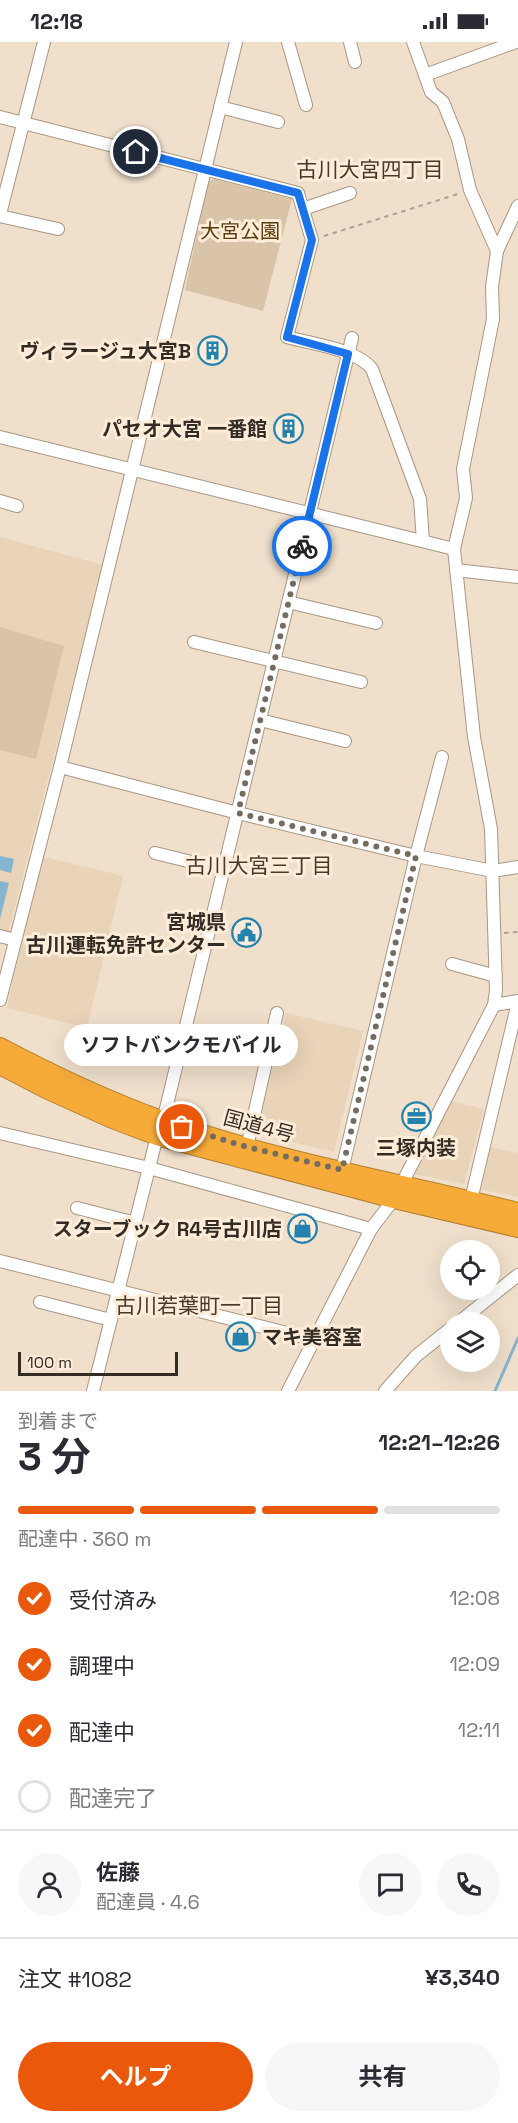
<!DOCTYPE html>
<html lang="ja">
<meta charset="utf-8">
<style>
:root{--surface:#fff;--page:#f7f7f7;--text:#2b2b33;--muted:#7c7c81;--line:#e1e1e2;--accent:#ea580c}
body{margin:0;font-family:"Space Grotesk","Noto Sans JP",sans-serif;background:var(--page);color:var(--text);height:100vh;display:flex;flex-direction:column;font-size:22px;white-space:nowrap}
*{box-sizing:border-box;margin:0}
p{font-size:20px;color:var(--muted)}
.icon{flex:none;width:33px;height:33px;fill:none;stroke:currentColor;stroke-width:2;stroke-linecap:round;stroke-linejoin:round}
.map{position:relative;height:1349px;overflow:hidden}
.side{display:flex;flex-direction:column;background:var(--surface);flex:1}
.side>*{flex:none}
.tools{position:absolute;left:440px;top:1198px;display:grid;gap:12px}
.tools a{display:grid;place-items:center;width:60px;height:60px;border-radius:50%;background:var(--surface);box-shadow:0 6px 24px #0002;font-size:30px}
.scale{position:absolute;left:18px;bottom:15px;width:160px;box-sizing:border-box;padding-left:6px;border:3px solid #332c25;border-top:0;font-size:16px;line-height:21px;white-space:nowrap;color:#332c25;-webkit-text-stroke:4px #fdecd8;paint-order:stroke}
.pin{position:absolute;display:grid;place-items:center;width:51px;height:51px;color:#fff;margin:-26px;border:3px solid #fff;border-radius:50%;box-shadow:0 2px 6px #0007}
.courier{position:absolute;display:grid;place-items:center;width:60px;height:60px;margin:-30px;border:4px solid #1a73e8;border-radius:50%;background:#fff;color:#222;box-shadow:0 2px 8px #0007}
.bubble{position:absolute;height:42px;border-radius:21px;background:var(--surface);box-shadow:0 6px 24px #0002;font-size:20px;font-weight:700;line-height:42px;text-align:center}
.overview em{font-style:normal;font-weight:700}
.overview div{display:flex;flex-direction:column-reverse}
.overview{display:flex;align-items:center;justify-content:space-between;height:102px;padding:0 18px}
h1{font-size:39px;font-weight:700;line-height:45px}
.bar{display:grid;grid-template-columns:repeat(4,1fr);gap:9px 6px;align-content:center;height:72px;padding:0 18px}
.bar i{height:8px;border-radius:4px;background:var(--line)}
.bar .selected{background:var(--accent)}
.bar p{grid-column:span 4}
.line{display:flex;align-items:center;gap:15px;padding:0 18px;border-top:2px solid var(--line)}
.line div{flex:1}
.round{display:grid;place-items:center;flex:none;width:63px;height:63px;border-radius:32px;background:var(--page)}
ol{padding:0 18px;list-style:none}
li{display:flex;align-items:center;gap:18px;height:66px}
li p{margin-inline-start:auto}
li .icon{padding:6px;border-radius:50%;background:var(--accent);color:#fff;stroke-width:4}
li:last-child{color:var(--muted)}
li i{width:33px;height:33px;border:3px solid var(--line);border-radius:50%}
.button{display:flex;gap:12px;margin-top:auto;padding:12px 18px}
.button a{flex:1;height:69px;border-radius:36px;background:var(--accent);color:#fff;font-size:24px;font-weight:700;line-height:69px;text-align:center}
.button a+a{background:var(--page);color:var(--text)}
.status{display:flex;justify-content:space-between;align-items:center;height:42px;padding:0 30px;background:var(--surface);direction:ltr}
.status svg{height:16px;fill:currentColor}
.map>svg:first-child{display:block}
</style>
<div class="status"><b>12:18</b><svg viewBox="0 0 49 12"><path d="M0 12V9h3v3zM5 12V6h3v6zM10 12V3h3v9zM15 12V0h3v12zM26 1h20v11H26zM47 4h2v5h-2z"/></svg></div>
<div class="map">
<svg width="518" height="1349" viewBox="0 0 518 1349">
<rect width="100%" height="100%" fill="#efdfcb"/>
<!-- built -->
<g fill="#e9d3b9">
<path d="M0 495 103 523 8 892 0 889Z"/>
<path d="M41 814 123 834 87 986 7 966Z"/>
<path d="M286 971 363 989 334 1110 257 1091Z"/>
<path d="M449 1059 484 1067 464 1142 409 1131 431 1101Z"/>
<path d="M488 1105 518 1111V1155L479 1147Z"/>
</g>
<!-- green -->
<g fill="#dac4a9">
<path d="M214 137 292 157 263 269 185 248 208 140Z"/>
<path d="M0 585 64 604 36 717 0 708Z"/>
</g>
<!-- water -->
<g fill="#85b4cf">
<path d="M0 814 14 817 11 831 0 828Z"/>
<path d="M0 839 9 841 0 877Z"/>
</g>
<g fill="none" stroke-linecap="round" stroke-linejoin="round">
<!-- stream -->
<path stroke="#85b4cf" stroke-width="3" d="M495 1349 518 1296"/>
<defs>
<g id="minor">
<path d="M288 0 306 63"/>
<path d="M350 0 355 20"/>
<path d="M413 0 431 50 443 60 458 97 470 148 497 209"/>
<path d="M425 33 516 0"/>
<path d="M220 65 278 80"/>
<path d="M0 75 298 151 312 198 287 295C311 302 357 307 372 327L420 457 423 499"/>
<path d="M303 167 350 151"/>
<path d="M0 172 44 0"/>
<path d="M0 174 58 187"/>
<path d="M0 395 454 507"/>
<path d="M0 459 17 464"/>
<path d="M456 528 518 535"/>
<path d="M288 560 376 581"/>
<path d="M194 600 361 640"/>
<path d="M260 678 345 699"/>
<path d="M60 725 238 771 416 814 493 829 518 825"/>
<path d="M155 811 224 828"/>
<path d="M0 894 15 898"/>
<path d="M452 922 496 934"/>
<path d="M0 958 60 725 236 0"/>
<path d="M494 963 518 959"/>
<path d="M163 1079 352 296"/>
<path d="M0 1091 149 1126 371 1187"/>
<path d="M247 1105 277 971"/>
<path d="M342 1128 416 814 442 715"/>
<path d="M471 1158 518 960"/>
<path d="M77 1166 136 1181"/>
<path d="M0 1219 315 1298"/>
<path d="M40 1260 111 1278"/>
<path d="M458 1281 518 1233"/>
<path d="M93 1349 157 1094"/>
<path d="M288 1349 371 1187 394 1157 494 963 496 948 491 787 474 695 454 507 466 456 463 427 493 277 492 245 497 209 518 164"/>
<path d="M385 1349 416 1314 450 1287"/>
</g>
<g id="highway">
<path d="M0 1005C53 1033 106 1058 161 1078 277 1120 399 1140 518 1170"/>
<path d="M0 1023 46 1047 110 1076 157 1094 394 1157 518 1186"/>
</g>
</defs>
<!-- minor casing -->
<use href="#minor" stroke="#a79784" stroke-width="14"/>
<!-- highway casing -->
<use href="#highway" stroke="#b27f32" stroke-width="20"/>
<!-- path -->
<g stroke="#aea192" stroke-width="2" stroke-dasharray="4.5 4.5" stroke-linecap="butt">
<path d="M324 194 458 152"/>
<path d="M504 891 518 890"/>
</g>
<!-- minor -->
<use href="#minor" stroke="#fff" stroke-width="12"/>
<!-- highway -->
<use href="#highway" stroke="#f6ab39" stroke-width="18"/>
</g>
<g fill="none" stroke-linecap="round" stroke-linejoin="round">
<!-- done -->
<path stroke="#756b5f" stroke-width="6" stroke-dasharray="0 10.8" d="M182 1085 247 1105 342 1128 416 814 238 771 302 504"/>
<!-- route -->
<path stroke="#1a73e8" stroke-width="8" d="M136 110 298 151 312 198 287 295 348 312 302 504"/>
</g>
<!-- icons -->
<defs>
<symbol id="building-ring" viewBox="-11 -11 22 22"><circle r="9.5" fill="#fdecd8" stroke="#2382ae" stroke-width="1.5"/><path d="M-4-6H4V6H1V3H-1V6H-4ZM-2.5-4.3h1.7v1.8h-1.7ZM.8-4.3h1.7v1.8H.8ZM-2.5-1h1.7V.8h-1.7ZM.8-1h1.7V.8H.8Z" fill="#2382ae"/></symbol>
<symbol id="civic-ring" viewBox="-11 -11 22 22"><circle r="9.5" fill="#fdecd8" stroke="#2382ae" stroke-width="1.5"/><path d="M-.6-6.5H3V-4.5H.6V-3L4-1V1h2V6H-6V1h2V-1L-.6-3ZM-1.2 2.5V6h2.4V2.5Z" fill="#2382ae"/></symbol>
<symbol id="office-ring" viewBox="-11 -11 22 22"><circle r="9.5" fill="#fdecd8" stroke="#2382ae" stroke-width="1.5"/><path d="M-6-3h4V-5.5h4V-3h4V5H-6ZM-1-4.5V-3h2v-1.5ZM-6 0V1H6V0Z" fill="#2382ae"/></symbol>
<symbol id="shop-ring" viewBox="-11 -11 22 22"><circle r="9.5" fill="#fdecd8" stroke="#2382ae" stroke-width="1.5"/><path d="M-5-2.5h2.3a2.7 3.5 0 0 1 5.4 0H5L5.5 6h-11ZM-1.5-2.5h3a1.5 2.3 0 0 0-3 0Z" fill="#2382ae"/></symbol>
</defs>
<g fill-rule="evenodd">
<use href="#building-ring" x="196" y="292" width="33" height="33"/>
<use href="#building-ring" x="272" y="370" width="33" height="33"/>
<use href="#civic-ring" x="230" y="874" width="33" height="33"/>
<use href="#office-ring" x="400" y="1058" width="33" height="33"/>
<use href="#shop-ring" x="286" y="1170" width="33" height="33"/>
<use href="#shop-ring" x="224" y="1278" width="33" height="33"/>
</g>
<g text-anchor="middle" stroke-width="6" stroke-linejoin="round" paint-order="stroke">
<!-- park labels -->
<g font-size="20" fill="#5c3d0c" stroke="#fdecd8">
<text x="240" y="196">大宮公園</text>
</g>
<!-- poi labels -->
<g font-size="20" font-weight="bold" fill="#332c25" stroke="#fdecd8" text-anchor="end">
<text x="191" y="316">ヴィラージュ大宮B</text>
<text x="267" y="394">パセオ大宮 一番館</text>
<text x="226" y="887">宮城県<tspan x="226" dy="23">古川運転免許センター</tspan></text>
<text x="416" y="1113" text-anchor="middle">三塚内装</text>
<text x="282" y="1194">スターブック R4号古川店</text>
<text x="262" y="1302" text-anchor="start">マキ美容室</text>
</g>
<!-- street labels -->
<g font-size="20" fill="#332c25" stroke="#fdecd8">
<text transform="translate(259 1084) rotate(15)" y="7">国道4号</text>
</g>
<!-- neighbourhood labels -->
<g font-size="21" fill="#483a2a" stroke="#fdecd8">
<text x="370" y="135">古川大宮四丁目</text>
<text x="259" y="831">古川大宮三丁目</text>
<text x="199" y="1271">古川若葉町一丁目</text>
</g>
</g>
</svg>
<div class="tools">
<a><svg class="icon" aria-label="locate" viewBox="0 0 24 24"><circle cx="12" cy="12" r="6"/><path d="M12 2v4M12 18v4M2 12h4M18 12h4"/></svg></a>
<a><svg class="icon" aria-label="layers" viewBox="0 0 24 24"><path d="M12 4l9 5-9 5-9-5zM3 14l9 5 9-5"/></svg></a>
</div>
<div class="scale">100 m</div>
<div class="pin" style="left:182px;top:1085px;background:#ea580c"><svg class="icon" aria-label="bag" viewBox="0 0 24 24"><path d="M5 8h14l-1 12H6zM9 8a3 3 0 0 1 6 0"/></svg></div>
<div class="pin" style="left:136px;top:110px;background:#1f2937"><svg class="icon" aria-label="home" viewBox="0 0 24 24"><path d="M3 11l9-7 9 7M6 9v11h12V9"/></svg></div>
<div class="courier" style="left:302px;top:504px"><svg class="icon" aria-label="bike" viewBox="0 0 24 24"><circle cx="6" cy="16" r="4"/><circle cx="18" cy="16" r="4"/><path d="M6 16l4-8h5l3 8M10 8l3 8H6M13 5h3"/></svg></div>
<div class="bubble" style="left:64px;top:982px;width:234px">ソフトバンクモバイル</div>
</div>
<section class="side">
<div class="overview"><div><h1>3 分</h1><p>到着まで</p></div><em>12:21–12:26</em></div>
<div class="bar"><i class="selected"></i><i class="selected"></i><i class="selected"></i><i></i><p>配達中 · 360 m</p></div>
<ol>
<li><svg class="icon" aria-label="check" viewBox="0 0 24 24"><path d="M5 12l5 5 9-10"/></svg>受付済み<p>12:08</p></li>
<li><svg class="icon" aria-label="check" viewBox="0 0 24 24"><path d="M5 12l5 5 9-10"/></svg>調理中<p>12:09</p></li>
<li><svg class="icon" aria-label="check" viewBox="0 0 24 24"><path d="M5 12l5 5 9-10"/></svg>配達中<p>12:11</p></li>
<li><i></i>配達完了</li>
</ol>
<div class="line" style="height:108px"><a class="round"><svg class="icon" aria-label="person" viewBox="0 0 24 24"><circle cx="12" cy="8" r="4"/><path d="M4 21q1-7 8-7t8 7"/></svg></a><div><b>佐藤</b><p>配達員 · 4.6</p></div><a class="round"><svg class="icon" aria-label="chat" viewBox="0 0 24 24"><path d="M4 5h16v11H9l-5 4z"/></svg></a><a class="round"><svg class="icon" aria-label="phone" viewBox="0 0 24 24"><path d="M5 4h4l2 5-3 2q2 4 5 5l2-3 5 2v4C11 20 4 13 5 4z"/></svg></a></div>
<div class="line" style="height:78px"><div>注文 #1082</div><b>¥3,340</b></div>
<div class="button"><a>ヘルプ</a><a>共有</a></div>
</section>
